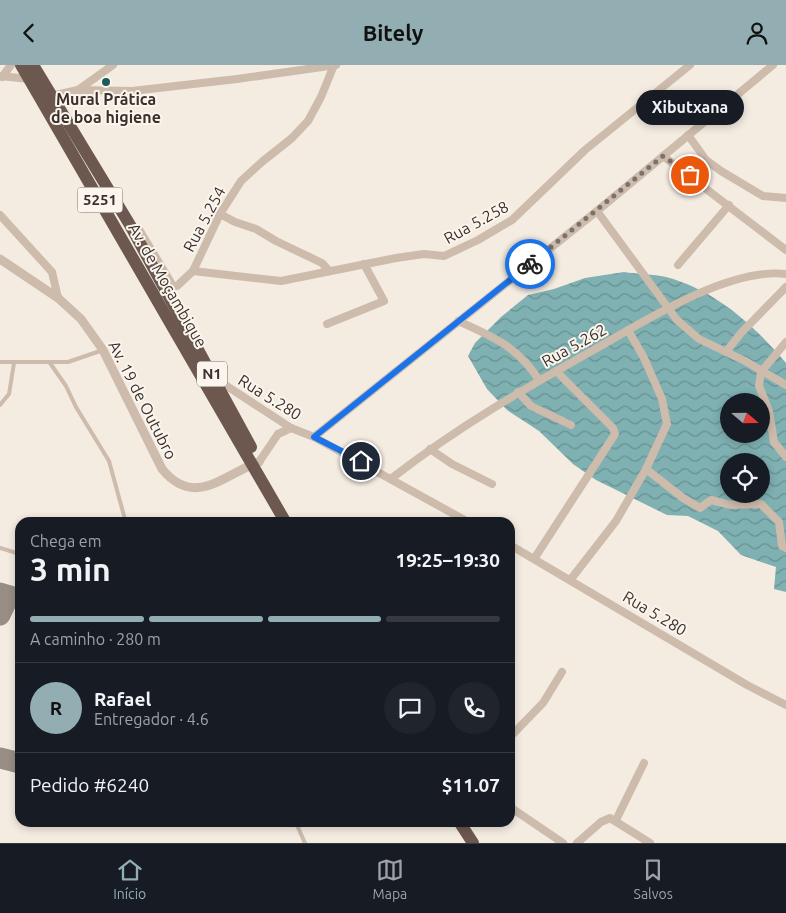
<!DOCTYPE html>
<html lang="pt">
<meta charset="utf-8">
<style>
:root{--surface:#171b24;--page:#20242c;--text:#f1f3f6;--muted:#9ea1a6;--line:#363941;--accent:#92aeb2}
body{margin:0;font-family:Ubuntu,sans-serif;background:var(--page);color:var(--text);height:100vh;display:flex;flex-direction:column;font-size:19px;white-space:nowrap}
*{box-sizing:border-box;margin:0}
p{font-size:16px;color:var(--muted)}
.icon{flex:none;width:28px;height:28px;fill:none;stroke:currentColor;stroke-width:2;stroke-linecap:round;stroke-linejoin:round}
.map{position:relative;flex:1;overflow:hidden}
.sheet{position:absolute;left:15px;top:452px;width:500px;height:310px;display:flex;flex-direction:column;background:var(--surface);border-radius:15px;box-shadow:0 2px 8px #0003}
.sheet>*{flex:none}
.needle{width:32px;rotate:110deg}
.fabs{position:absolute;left:720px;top:328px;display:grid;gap:10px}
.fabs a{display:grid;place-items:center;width:50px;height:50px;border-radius:50%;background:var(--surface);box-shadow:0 2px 8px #0003;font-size:25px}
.pin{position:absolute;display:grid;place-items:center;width:42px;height:42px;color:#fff;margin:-21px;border:2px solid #fff;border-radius:50%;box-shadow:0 1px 5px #0007}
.courier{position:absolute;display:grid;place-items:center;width:50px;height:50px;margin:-25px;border:4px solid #1a73e8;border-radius:50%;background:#fff;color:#222;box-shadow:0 1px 6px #0007}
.bubble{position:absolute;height:35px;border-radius:18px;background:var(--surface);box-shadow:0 2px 8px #0003;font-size:16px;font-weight:600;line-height:35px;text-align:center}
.overview em{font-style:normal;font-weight:600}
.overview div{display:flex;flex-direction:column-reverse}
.overview{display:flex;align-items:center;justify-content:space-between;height:85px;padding:0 15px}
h1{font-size:32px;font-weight:600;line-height:38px}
.bar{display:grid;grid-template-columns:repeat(4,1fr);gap:8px 5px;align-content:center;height:60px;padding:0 15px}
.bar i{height:6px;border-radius:4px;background:var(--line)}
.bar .current{background:var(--accent)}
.bar p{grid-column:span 4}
.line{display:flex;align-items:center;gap:12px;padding:0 15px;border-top:1px solid var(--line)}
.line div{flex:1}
.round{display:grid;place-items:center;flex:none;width:52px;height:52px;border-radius:26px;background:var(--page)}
header{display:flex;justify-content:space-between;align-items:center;height:65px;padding:0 15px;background:var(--accent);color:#111;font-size:22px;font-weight:600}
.dock{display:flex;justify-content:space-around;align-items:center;height:70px;border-top:1px solid var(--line);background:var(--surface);font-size:14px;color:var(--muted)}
.dock a{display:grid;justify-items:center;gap:2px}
.dock .current{color:var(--accent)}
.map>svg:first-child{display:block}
</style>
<header><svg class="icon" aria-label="back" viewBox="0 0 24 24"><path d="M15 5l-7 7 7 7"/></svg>Bitely<svg class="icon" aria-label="person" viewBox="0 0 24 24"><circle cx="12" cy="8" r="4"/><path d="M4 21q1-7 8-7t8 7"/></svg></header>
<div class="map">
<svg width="786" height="778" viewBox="0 0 786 778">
<defs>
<pattern id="water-waves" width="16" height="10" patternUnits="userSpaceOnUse" patternTransform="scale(1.25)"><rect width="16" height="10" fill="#7fb0b2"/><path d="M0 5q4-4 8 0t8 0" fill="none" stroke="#699091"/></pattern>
</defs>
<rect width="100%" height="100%" fill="#f4ebe1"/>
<!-- water -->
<path fill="url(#water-waves)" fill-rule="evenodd" d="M624 207C637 209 653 209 666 212 715 225 754 260 786 298V527L774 524 776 502 741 490 718 466 688 451 667 450 596 415 573 399 539 366 507 345 487 324 468 291 475 278 501 252 528 230 554 224 585 213ZM729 336H761V369H729ZM729 396H761V429H729Z"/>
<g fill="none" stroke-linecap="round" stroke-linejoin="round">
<!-- taxiway -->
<g stroke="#988e86" stroke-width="21">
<path d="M0 528 20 534"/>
<path d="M0 550 9 531"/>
<path d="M0 693 20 698"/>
</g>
<!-- service -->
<g stroke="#cdbbac" stroke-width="4">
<path d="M0 297H68L103 285"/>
<path d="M50 298 66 321 76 342 109 396 126 458"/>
<path d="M0 340 9 329 14 298"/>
<path d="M0 483 20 489"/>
<path d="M296 758 305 778"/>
</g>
<!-- minor -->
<g stroke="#cdbbac" stroke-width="8">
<path d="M0 11 29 14"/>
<path d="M2 12 11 0"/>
<path d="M78 25 113 0"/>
<path d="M51 31 78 25 132 26 237 14 336 0"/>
<path d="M688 70 706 95 721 106 763 131 786 133"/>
<path d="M663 91 786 185"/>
<path d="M597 146 677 255 699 274 745 296 786 320"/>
<path d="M220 149 235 157 256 164 276 176 322 198 329 206"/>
<path d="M0 150 52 207 58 233"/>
<path d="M140 166 173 221H177L193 206 220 149 241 116 263 96 292 73 308 56 321 32 334 0"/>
<path d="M678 200 729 140"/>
<path d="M193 206 281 216 396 193 424 189 444 191 478 175 512 155 585 85 690 0"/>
<path d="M458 256C492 271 518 282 539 315"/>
<path d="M327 259 384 236 364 199"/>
<path d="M786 277 761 307 759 321 769 346 774 377 786 392"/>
<path d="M726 287 741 268 786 222"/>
<path d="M216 314 291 363 314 372 470 458"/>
<path d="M518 327 531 341 571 360"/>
<path d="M314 372 597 146 773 0"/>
<path d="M430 384 452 399 492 419"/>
<path d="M259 397 278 369 291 363"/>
<path d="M646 404 683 433 700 443 711 435 731 440 761 439 779 457 782 481 786 483"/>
<path d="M392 413C459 361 524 324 597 283 646 255 730 202 786 209"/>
<path d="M510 480 747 620 786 640"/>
<path d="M534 494 615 369 613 363 556 306"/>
<path d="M571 514 616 456 646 404 667 359 662 334 644 293 628 265"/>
<path d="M510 672 543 638 562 607"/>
<path d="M510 742 563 778"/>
<path d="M616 755 644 698"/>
<path d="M577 778 601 757 610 753 650 778"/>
</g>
<!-- tertiary -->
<path stroke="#cdbbac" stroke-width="9" d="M0 194 58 233 81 254 103 285 162 404C195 444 224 409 259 397"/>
<!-- trunk -->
<g stroke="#6c584f" stroke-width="12">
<path d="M21 0 286 458"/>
<path d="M33 0 130 160 251 382"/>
<path d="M460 758 473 778"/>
</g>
</g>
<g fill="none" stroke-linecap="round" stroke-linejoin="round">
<!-- done -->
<path stroke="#7c716b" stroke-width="5" stroke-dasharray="0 9" d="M530 199 663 91 690 110"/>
<!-- route -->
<path stroke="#1a73e8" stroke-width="6" d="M361 396 314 372 530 199"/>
</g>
<!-- markers -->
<circle fill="#1f5a5e" stroke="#fbf5ee" stroke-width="2" cx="106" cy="17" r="5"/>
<g text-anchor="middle" stroke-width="4" stroke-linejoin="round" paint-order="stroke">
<!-- shield labels -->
<g fill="#fbf5ee" stroke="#756b66" stroke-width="1">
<rect x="77.5" y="122.5" width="45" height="25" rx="4"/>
<rect x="197" y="296.5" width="30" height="25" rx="4"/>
</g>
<g font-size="15" font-weight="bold" fill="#3b302b">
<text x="100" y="140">5251</text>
<text x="212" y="314">N1</text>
</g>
<!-- poi labels -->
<g font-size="16" font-weight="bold" fill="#3b302b" stroke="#fbf5ee">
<text x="106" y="40">Mural Prática<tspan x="106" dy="18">de boa higiene</tspan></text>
</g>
<!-- street labels -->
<g font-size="16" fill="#3b302b" stroke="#fbf5ee">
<text transform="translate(204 154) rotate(-62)" y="6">Rua 5.254</text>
<text transform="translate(476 157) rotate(-29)" y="6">Rua 5.258</text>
<text transform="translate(168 220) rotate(60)" y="6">Av. de Moçambique</text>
<text transform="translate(574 280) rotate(-29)" y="6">Rua 5.262</text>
<text transform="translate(270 332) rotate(32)" y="6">Rua 5.280</text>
<text transform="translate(143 335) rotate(63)" y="6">Av. 19 de Outubro</text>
<text transform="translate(655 548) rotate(31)" y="6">Rua 5.280</text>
</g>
</g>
</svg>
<div class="fabs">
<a><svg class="needle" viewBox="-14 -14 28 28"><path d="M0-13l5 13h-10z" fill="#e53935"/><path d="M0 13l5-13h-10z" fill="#9ea1a6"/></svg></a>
<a><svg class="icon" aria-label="locate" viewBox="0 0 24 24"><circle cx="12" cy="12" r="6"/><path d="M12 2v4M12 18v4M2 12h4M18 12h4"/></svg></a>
</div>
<div class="pin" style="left:690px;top:110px;background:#ea580c"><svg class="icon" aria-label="bag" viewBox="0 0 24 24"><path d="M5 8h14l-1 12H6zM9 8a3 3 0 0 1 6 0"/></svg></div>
<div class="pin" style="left:361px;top:396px;background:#1f2937"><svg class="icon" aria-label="home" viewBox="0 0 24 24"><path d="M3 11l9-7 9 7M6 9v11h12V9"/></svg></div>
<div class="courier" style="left:530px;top:199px"><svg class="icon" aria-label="bike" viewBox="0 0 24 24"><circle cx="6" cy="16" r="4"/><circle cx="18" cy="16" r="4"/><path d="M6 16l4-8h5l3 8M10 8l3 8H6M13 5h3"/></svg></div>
<div class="bubble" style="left:636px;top:25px;width:108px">Xibutxana</div>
<section class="sheet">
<div class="overview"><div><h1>3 min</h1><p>Chega em</p></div><em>19:25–19:30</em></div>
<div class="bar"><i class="current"></i><i class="current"></i><i class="current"></i><i></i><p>A caminho · 280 m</p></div>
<div class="line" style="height:90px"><b class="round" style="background:var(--accent);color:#111">R</b><div><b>Rafael</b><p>Entregador · 4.6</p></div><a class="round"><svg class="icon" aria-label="chat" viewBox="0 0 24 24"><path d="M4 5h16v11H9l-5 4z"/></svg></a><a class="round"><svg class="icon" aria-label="phone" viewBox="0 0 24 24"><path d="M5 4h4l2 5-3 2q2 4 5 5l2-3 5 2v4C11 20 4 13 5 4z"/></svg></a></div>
<div class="line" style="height:65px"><div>Pedido #6240</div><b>$11.07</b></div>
</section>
</div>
<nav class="dock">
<a class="current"><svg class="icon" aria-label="home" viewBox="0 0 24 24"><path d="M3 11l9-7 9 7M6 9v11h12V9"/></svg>Início</a>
<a><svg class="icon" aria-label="map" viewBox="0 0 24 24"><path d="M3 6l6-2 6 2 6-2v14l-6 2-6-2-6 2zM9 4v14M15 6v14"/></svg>Mapa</a>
<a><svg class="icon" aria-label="saved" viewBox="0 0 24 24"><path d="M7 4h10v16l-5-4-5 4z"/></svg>Salvos</a>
</nav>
